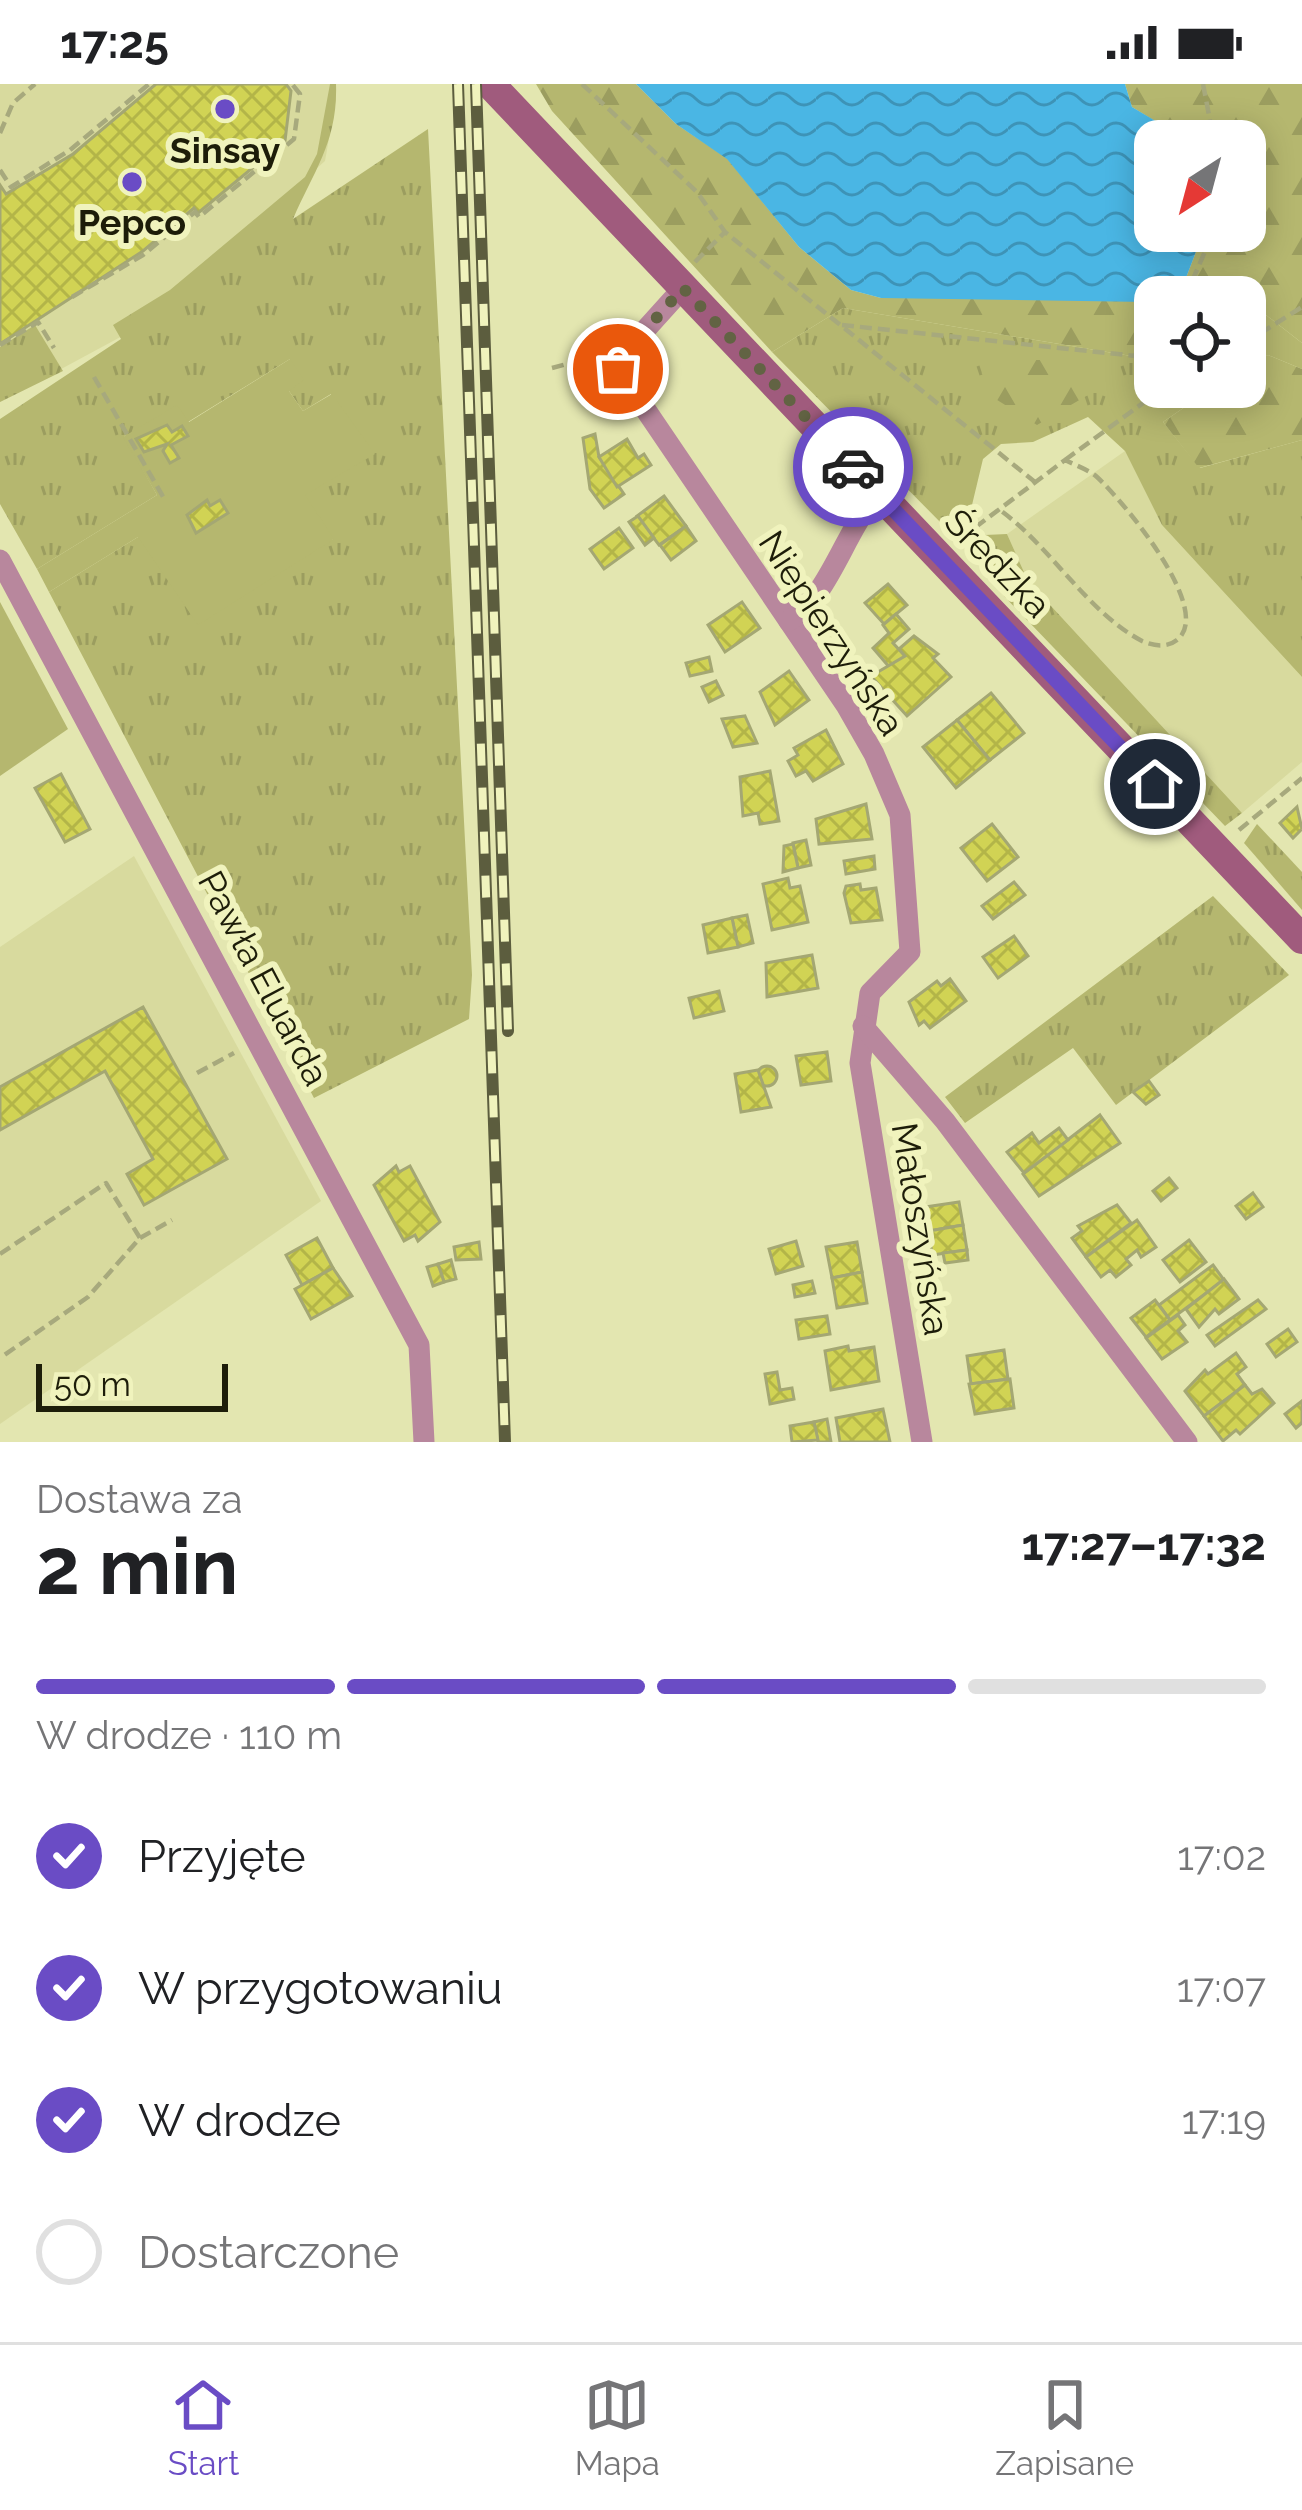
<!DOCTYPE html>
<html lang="pl">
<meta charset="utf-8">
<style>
:root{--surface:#fff;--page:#f6f6f6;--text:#202124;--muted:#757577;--line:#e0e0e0;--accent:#6a4cc5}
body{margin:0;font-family:Raleway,sans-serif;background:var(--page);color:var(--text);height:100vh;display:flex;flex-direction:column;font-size:45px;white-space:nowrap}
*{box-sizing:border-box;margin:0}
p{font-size:39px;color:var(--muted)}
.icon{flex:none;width:66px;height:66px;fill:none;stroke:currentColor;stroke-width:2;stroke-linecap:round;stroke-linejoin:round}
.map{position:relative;height:1358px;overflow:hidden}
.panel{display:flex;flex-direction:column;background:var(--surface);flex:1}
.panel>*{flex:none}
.needle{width:78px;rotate:216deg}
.tools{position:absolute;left:1134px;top:36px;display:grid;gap:24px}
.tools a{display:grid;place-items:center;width:132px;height:132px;border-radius:24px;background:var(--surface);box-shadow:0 6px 30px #0003;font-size:60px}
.scale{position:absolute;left:36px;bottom:30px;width:192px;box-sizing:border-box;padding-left:12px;border:6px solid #1d1d09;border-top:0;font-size:33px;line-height:42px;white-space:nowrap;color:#1d1d09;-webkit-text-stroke:9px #f0f3bd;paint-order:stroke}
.pin{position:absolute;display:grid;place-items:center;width:102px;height:102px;color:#fff;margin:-51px;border:6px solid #fff;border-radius:50%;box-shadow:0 3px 12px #0007}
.courier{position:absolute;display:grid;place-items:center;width:120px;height:120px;margin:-60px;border:9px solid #6a4cc5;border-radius:50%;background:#fff;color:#222;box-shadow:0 3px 15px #0007}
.headline em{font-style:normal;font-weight:700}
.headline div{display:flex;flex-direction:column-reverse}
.headline{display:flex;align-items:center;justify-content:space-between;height:204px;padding:0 36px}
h1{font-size:78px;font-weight:700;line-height:90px}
.bar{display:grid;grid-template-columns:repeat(4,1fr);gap:18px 12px;align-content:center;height:144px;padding:0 36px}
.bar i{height:15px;border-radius:9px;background:var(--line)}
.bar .on{background:var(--accent)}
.bar p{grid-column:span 4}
ol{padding:0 36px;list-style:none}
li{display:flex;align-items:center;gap:36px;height:132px}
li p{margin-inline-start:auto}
li .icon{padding:12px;border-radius:50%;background:var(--accent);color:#fff;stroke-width:4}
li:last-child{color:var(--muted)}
li i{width:66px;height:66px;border:6px solid var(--line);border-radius:50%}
.status{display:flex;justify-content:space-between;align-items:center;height:84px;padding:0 60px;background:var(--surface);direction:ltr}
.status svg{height:33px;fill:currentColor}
.dock{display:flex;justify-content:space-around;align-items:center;height:168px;border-top:3px solid var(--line);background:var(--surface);font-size:33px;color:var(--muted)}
.dock a{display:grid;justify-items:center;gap:6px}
.dock .on{color:var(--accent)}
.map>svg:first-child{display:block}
</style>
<div class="status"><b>17:25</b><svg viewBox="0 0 49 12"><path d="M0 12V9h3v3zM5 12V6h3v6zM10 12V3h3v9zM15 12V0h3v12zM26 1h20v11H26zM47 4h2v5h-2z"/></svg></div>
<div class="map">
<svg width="1302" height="1358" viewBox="0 0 1302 1358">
<defs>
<pattern id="grass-tufts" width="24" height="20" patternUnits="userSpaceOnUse" patternTransform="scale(3)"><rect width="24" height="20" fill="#b5b76f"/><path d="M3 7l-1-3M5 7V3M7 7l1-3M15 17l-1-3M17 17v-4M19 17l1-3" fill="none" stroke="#9b9d5f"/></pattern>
<pattern id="forest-firs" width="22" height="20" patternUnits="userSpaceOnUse" patternTransform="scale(3)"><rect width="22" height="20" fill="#b5b76f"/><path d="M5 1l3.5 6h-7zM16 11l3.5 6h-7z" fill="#9b9d5f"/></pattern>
<pattern id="water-waves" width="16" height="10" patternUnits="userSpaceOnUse" patternTransform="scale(3)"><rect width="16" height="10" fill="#4ab6e4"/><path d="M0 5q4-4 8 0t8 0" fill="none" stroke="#3d93b7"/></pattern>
<pattern id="building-cross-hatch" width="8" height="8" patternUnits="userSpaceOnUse" patternTransform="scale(3)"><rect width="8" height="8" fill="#d1d354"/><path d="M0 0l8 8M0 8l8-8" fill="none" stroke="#b3b548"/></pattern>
</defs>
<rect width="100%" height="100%" fill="#e3e6b0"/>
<!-- built -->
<g fill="#d8da9e">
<path d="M0 0H336V15L325 77 139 243 0 318Z"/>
<path d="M1125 367 1162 441 1302 593V678L1242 729 1028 497 1007 450Z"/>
<path d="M134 772 321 1117 0 1340V863Z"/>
</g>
<!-- grass -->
<g fill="url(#grass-tufts)">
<path d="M330 0H336C338 57 314 87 293 135L428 45 472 891 469 935 314 1014 49 508 138 453 333 456 304 412 331 310 303 327 289 307 290 275 188 338 124 352 157 411 37 485 0 420V335L121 255 113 241 170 206 305 93 317 70Z"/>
<path d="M843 224 1155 276V303H1214L1163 338 1200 384 1302 356V593L1162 441 1125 367 1088 333 1033 358 1001 360 983 375 972 421 948 446 772 268Z"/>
<path d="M1266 231 1302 259V285L1268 271 1245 283V242Z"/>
<path d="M35 241 63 287 0 318V263Z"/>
<path d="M1007 450 1028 497 1242 729 1225 742 1002 510C987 491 967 474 985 451Z"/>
<path d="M1257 740 1302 788V826L1244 759Z"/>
<path d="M1213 812 1289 891 1116 1021 1073 964 965 1039 945 1013Z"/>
</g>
<!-- forest -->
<g fill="url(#forest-firs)">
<path d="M536 0H636L676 40 727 74 799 163 851 206 881 214H1155V276L843 224 772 268 552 27Z"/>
<path d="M1125 0H1302V259L1266 231 1245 242V213H1157L1184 199 1204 147H1245V57H1172L1168 45 1132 23Z"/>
<path d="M1268 271 1302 285V356L1199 384 1163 338 1214 303H1245V283Z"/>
<path d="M985 276H1068L1098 305 1037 341 978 304Z"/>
</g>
<!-- garden -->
<g fill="#b5b76f">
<path d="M290 275 304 296 289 307 303 327 332 310 375 370 305 411 334 455 198 541 138 453 49 508 37 485 157 411 123 353 177 321 189 338Z"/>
<path d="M0 518 68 645 0 692Z"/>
</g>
<!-- water -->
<path fill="url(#water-waves)" d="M636 0H1125L1132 23 1169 45 1172 57H1155V147H1204L1184 199 1147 218 881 214 851 206 799 163 727 75 676 40Z"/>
<!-- building -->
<g fill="url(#building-cross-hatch)" stroke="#a4a773" stroke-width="3">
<path d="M156 0H286L291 7 285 57 198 129 194 124 143 167 0 260V101L6 110 73 70Z"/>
<path d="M167 341 172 348 182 342 188 352 171 361 179 374 170 379 163 367 167 360 144 368 136 355Z"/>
<path d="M595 350 599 373 624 410 604 424 590 405 583 354Z"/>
<path d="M627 355 638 374 644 370 651 381 617 403 599 373Z"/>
<path d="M664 412 686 442 659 461 637 432Z"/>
<path d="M207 416 210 422 220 416 228 429 196 449 187 431Z"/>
<path d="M638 432 654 454 645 461 629 438Z"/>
<path d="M686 442 696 457 671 476 660 461Z"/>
<path d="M619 444 633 464 604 485 590 465Z"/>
<path d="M888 500 907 521 884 540 865 519Z"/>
<path d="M742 518 760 544 725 568 708 541Z"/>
<path d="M896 530 909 545 893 559 905 572 891 585 873 564 889 549 883 541Z"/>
<path d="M914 552 938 570 933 574 951 593 907 632 871 592 905 572 899 565Z"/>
<path d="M709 573 712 587 690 592 686 579Z"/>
<path d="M789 587 809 616 775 641 760 608Z"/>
<path d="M716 597 723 611 709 618 702 603Z"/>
<path d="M991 609 1024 649 990 676 957 636Z"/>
<path d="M745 632 757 659 733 663 722 635Z"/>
<path d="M957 636 990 676 956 704 923 663Z"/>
<path d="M826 646 843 680 813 697 806 687 796 692 788 677 798 671 794 664Z"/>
<path d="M770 687 779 737 760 740 758 729 743 732 740 693Z"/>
<path d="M61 690 90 745 65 758 35 704Z"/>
<path d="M866 720 872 755 819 760 816 735Z"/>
<path d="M1297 723 1302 745 1293 754 1280 739Z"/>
<path d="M992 740 1018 773 987 797 961 764Z"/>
<path d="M806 756 811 781 798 784 793 759Z"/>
<path d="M793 760 798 784 783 788 784 762Z"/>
<path d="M874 772 875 785 846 790 844 777Z"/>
<path d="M788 794 790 804 800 802 808 838 772 846 763 800Z"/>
<path d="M1014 798 1025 811 993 835 982 822Z"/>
<path d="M860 800 861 806 876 804 882 836 851 839 844 809 846 802Z"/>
<path d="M747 831 753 859 738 863 732 834Z"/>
<path d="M732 834 738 863 708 869 703 841Z"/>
<path d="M1014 852 1028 872 998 894 983 873Z"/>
<path d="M812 871 818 904 767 913 766 879Z"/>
<path d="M950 895 966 917 930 944 924 937 919 941 909 918 937 897 941 902Z"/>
<path d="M719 907 724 927 694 934 689 914Z"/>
<path d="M143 923 227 1075 144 1121 127 1090 153 1075 105 987 0 1046V1003Z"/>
<path d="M827 968 831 997 801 1001 796 972Z"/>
<circle cx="767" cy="992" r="10"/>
<path d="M758 986 771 1023 741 1028 735 990Z"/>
<path d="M1149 997 1159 1011 1146 1020 1133 1008Z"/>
<path d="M1100 1031 1120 1059 1039 1112 1023 1090Z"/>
<path d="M1059 1044 1068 1056 1024 1089 1007 1068 1032 1049 1039 1059Z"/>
<path d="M396 1082 399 1088 410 1082 440 1138 418 1157 415 1151 404 1157 374 1101Z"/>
<path d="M1169 1094 1177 1104 1161 1117 1153 1107Z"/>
<path d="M1253 1109 1263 1123 1246 1135 1236 1122Z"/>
<path d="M959 1118 963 1141 929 1147 925 1123Z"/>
<path d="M1117 1121 1131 1139 1086 1173 1072 1154 1082 1147 1078 1142Z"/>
<path d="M1137 1136 1156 1163 1141 1173 1137 1166 1126 1175 1131 1181 1116 1193 1110 1186 1101 1193 1086 1173Z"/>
<path d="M963 1141 967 1166 932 1171 929 1147Z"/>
<path d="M317 1154 333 1184 302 1201 286 1171Z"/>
<path d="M1189 1156 1206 1178 1180 1198 1163 1176Z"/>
<path d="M796 1157 803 1182 776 1190 769 1165Z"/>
<path d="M479 1158 481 1175 456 1176 454 1163Z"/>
<path d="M857 1158 862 1188 832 1194 826 1163Z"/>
<path d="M967 1166 968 1176 945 1179 943 1169Z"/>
<path d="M451 1176 456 1195 444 1198 438 1180Z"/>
<path d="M438 1180 444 1198 433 1202 427 1183Z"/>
<path d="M1213 1181 1224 1196 1170 1236 1159 1221Z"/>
<path d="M333 1184 352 1212 311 1235 295 1205Z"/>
<path d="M862 1188 867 1219 837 1224 832 1194Z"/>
<path d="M1224 1195 1239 1215 1219 1230 1215 1225 1199 1243 1186 1225Z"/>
<path d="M812 1197 815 1209 795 1213 793 1201Z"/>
<path d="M1155 1216 1170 1236 1146 1253 1131 1234Z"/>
<path d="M1258 1216 1266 1225 1215 1262 1207 1251Z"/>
<path d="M1178 1231 1185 1241 1178 1247 1187 1258 1162 1275 1146 1254Z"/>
<path d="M827 1232 830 1250 799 1255 796 1236Z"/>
<path d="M1288 1245 1297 1258 1276 1273 1267 1260Z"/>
<path d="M848 1262 849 1267 874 1263 879 1297 831 1306 825 1267Z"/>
<path d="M1004 1266 1008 1295 971 1300 967 1272Z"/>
<path d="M1236 1269 1246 1283 1237 1290 1245 1301 1204 1332 1185 1307 1205 1286 1208 1290Z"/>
<path d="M777 1288 780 1306 792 1304 794 1315 770 1320 765 1290Z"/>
<path d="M1010 1295 1014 1324 975 1330 969 1300Z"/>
<path d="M1245 1301 1252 1310 1262 1305 1274 1319 1240 1350 1236 1346 1223 1357 1204 1332Z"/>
<path d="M1302 1317V1339L1296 1344 1285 1330Z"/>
<path d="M883 1325 890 1358H840L836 1334Z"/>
<path d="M827 1335 831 1358H818L814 1338Z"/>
<path d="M814 1338 818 1356 792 1358 790 1342Z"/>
</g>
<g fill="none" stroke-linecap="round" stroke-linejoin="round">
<!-- path -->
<g stroke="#a7a97d" stroke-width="4.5" stroke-dasharray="12 6" stroke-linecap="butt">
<path d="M582 0 697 108 725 148 1035 398"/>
<path d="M1203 0 1214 57"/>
<path d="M0 49 13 19 35 0"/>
<path d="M0 86 11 103 70 66 149 0"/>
<path d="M695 178 725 148"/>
<path d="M72 213 143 171 195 128 199 133 294 55 300 10 292 0"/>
<path d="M1185 213 1214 147"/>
<path d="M842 241 1155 274"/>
<path d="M1245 259 1302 223"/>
<path d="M0 261 38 238 54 264"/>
<path d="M1135 271 1155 248"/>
<path d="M552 284 600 271"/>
<path d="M94 293 165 416"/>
<path d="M1065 376 1165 303"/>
<path d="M961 454 1065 376C1075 381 1089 386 1097 393 1122 416 1215 526 1177 556 1167 564 1153 562 1142 557 1087 528 1051 463 1000 426"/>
<path d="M1239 746 1302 694"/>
<path d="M197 989 234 969"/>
<path d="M140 1154 172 1136"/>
<path d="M0 1170 106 1099 140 1154 88 1213 0 1274"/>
</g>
<!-- street -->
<g stroke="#b8879d" stroke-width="21">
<path d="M683 204 628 265 618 285 846 621 874 670 900 731 910 868 870 909 860 979 922 1358"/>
<path d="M0 476 419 1261 424 1358"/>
<path d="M789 537C831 510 844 447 878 410"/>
<path d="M863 942 945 1037 1187 1358"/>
</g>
<!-- secondary -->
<path stroke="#a05b7d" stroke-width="30" d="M490 0 1302 855"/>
<defs>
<g id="rail">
<path d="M458 0 505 1358"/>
<path d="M476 0 508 947"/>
</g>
</defs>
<!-- rail casing -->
<use href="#rail" stroke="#5c5d3e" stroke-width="12"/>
<!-- rail -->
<use href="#rail" stroke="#f0f3bd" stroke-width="8" stroke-dasharray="22" stroke-linecap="butt"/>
</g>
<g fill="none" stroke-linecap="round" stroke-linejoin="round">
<!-- done -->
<path stroke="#626343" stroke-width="12" stroke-dasharray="0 21.6" d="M618 285 628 266 683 204 853 383"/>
<!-- route -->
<path stroke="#6a4cc5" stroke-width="15" d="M853 383 1155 700"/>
</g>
<!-- markers -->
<g fill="#6a4cc5" stroke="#f0f3bd" stroke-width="4.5">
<circle cx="225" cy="25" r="12"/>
<circle cx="132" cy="98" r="12"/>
</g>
<g text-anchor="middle" stroke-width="12" stroke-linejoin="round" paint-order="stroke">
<!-- poi labels -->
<g font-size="36" font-weight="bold" fill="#1d1d09" stroke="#f0f3bd">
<text x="225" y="79">Sinsay</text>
<text x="132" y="151">Pepco</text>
</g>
<!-- street labels -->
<g font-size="36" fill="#1d1d09" stroke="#f0f3bd">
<text transform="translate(998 479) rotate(46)" y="13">Średzka</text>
<text transform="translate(832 549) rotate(57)" y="13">Niepierzyńska</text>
<text transform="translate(264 894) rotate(62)" y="13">Pawła Eluarda</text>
<text transform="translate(921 1145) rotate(81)" y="13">Małoszyńska</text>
</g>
</g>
</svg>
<div class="tools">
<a><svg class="needle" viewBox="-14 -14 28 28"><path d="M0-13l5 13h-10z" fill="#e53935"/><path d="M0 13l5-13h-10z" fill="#757577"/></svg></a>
<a><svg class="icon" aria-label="locate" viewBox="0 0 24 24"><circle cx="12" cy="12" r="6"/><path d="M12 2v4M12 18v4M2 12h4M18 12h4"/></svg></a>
</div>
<div class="scale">50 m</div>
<div class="pin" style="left:618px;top:285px;background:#ea580c"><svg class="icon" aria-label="bag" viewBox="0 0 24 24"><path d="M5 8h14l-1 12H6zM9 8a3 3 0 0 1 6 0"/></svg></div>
<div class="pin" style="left:1155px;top:700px;background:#1f2937"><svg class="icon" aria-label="home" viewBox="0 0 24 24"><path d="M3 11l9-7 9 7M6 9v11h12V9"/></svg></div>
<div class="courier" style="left:853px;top:383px"><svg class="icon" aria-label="car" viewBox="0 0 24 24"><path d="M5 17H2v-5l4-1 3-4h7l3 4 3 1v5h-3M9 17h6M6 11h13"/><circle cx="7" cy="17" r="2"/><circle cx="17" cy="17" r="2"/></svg></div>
</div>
<section class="panel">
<div class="headline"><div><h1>2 min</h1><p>Dostawa za</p></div><em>17:27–17:32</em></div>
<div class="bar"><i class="on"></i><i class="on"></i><i class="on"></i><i></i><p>W drodze · 110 m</p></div>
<ol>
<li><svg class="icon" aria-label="check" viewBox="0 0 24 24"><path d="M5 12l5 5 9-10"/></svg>Przyjęte<p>17:02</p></li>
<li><svg class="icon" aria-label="check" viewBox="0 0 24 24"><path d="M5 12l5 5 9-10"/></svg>W przygotowaniu<p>17:07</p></li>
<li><svg class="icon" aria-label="check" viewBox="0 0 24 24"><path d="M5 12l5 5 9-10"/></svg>W drodze<p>17:19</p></li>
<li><i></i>Dostarczone</li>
</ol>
</section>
<nav class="dock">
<a class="on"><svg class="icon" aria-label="home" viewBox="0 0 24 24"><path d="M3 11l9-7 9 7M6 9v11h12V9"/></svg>Start</a>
<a><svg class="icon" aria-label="map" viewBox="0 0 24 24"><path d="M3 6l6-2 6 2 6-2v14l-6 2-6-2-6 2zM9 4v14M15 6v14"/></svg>Mapa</a>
<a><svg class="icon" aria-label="saved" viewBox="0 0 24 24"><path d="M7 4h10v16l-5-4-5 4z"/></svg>Zapisane</a>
</nav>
